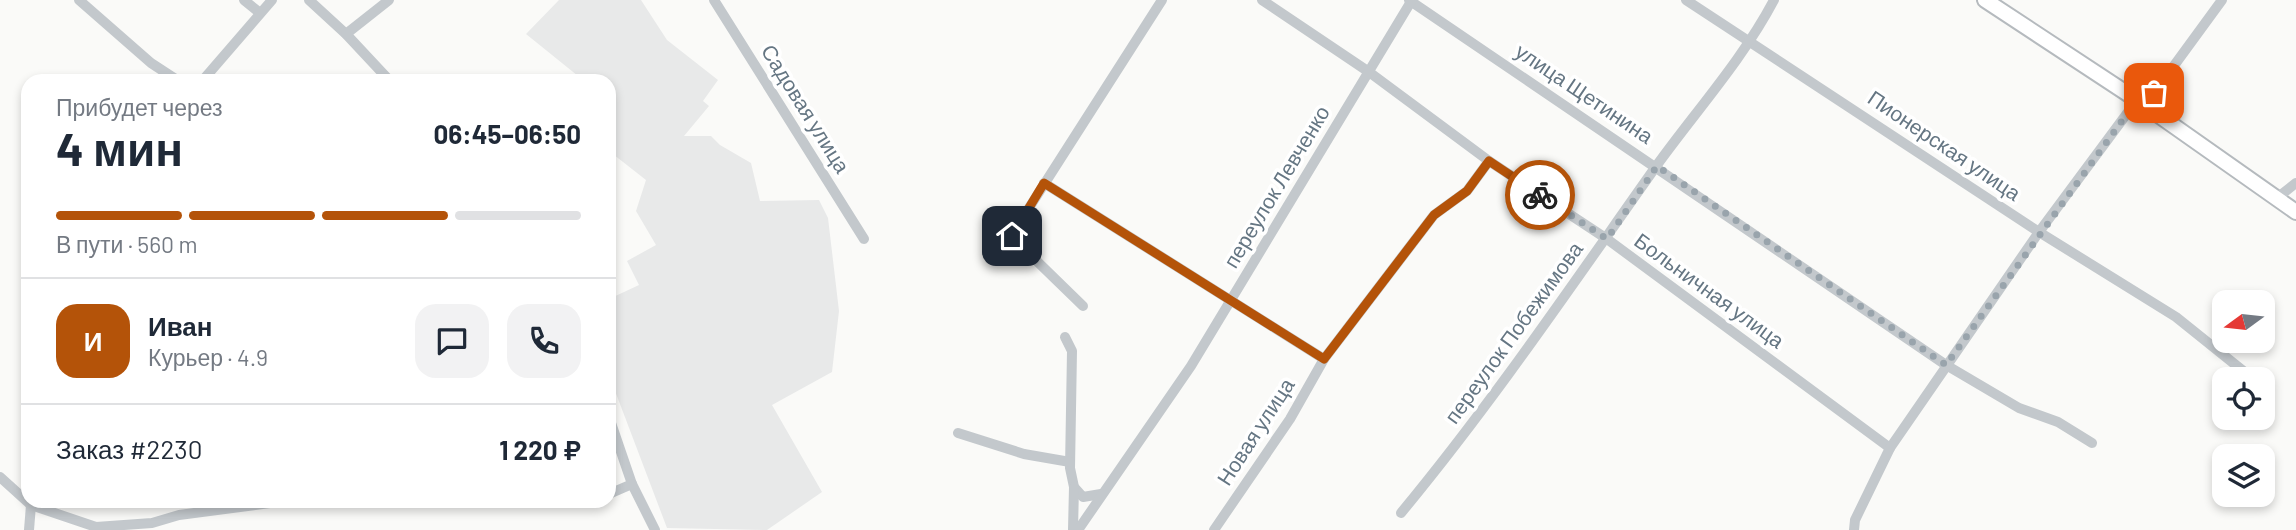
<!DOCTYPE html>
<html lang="ru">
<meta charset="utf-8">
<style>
:root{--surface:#fff;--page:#f2f2f3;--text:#1f2937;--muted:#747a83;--line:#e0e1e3;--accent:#b45309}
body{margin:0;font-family:Barlow,sans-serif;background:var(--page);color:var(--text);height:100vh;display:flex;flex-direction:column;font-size:26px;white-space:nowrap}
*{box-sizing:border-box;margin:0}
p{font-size:23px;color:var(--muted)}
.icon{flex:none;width:38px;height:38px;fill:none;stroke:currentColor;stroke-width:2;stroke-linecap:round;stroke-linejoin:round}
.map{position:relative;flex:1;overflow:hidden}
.sheet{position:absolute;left:21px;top:74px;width:595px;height:434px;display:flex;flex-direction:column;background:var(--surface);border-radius:21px;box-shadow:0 4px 10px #0003}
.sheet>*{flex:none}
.needle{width:46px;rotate:255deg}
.buttons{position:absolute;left:2212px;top:290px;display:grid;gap:14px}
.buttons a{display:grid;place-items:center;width:63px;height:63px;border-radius:14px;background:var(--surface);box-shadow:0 4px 10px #0003;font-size:35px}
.pin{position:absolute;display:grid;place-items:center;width:60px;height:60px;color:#fff;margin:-30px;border-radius:14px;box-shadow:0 4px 10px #0006}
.courier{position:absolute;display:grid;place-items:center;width:70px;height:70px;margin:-35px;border:5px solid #b45309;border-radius:50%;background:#fff;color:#222;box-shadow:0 2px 9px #0007}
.overview em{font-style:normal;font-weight:700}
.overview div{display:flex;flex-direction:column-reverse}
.overview{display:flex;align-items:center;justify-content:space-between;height:119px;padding:0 35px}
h1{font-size:46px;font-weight:700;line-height:52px}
.bar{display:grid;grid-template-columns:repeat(4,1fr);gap:10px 7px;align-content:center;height:84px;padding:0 35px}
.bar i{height:9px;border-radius:5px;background:var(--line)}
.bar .selected{background:var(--accent)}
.bar p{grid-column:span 4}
.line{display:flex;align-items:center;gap:18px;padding:0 35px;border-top:2px solid var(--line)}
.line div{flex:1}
.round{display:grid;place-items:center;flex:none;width:74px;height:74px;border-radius:21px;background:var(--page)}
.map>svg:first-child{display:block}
</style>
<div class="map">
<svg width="2296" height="530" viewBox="0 0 2296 530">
<rect width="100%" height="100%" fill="#fafaf8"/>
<!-- built -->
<path fill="#e8e9e9" d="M559 0H641L667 40 718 80 703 101 709 106 684 136H711L720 145 751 163 760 201 819 200 828 218 839 311 832 372 772 405 822 492 767 530 667 528 609 375V319L614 317 609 299 639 285 627 261 656 245 636 211 646 180 609 151V80H583L526 34Z"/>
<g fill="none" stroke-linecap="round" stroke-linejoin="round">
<defs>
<path id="major" d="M1985 0 2137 100 2296 212"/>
</defs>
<!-- major casing -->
<use href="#major" stroke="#b5babe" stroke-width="18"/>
<!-- minor -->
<g stroke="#c3c8cc" stroke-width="10">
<path d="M79 0 151 63 177 80"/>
<path d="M244 0 260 13"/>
<path d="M309 0 346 34 389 80"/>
<path d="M714 0 864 239"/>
<path d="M1262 0 1369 72 1489 161 1607 239 1890 448"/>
<path d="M1409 0 1946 365 2019 408 2058 422 2092 443"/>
<path d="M1686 0 2039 232 2176 317 2247 374"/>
<path d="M346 34 389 0"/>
<path d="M203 80 272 0"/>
<path d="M1044 183 1324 359"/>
<path d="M2277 198 2296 183"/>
<path d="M1083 306 1011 236 1162 0"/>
<path d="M1065 337 1072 351 1070 468 1074 487 1083 497 1101 494"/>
<path d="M609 417 632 484 655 530"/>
<path d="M958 433 1024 454 1070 462"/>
<path d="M0 477 31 505 96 527 152 523 179 515 293 500"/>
<path d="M609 494 632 484"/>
<path d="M1401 513C1493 402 1574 282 1657 165 1696 111 1743 59 1774 0"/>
<path d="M29 530 31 505"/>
<path d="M1073 530 1074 487"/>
<path d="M1078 530 1191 366 1412 0"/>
<path d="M1214 530 1290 419 1324 359 1434 215 1467 191 1489 161"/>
<path d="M1854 530 1855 520 1890 448 2039 232 2137 100 2154 93 2222 0"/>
</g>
<!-- major -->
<use href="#major" stroke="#fff" stroke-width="14"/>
</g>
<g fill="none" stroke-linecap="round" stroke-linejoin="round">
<!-- done -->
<path stroke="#99a4ac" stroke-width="7" stroke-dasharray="0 12.6" d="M1540 195 1607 239 1657 166 1946 365 2137 100 2154 93"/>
<!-- route -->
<path stroke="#b45309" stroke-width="9" d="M1012 236 1044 183 1324 359 1434 215 1467 191 1489 161 1540 195"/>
</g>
<g text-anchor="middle" stroke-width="7" stroke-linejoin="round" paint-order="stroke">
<!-- street labels -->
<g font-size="21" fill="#657683" stroke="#fff">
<text transform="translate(1584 94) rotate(34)" y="7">улица Щетинина</text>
<text transform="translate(805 109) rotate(58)" y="7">Садовая улица</text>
<text transform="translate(1944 146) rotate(34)" y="7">Пионерская улица</text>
<text transform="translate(1277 187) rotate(-59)" y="7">переулок Левченко</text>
<text transform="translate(1709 291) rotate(36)" y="7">Больничная улица</text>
<text transform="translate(1514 333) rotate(-54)" y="7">переулок Побежимова</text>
<text transform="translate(1256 432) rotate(-57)" y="7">Новая улица</text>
</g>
</g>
</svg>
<div class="buttons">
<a><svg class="needle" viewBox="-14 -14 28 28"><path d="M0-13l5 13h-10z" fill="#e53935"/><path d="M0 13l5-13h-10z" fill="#747a83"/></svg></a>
<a><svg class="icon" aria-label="locate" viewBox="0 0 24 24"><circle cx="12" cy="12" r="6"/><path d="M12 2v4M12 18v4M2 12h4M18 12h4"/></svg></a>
<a><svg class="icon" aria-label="layers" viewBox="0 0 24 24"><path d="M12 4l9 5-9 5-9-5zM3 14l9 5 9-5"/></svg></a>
</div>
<div class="pin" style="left:2154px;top:93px;background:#ea580c"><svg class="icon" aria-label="bag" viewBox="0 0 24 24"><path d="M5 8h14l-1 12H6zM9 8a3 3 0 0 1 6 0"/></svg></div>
<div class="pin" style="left:1012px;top:236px;background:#1f2937"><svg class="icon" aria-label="home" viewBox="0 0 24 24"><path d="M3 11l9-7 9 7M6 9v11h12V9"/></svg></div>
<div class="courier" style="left:1540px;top:195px"><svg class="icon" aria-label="bike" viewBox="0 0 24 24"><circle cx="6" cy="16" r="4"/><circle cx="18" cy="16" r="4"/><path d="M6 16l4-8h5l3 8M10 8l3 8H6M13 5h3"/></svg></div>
<section class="sheet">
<div class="overview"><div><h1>4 мин</h1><p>Прибудет через</p></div><em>06:45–06:50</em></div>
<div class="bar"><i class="selected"></i><i class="selected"></i><i class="selected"></i><i></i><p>В пути · 560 m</p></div>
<div class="line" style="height:126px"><b class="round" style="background:var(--accent);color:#fff">И</b><div><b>Иван</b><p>Курьер · 4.9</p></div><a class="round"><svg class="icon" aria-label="chat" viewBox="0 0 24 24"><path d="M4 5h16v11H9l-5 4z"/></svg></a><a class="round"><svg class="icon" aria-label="phone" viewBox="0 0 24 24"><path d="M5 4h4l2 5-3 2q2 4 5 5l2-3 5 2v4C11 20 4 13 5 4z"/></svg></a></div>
<div class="line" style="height:91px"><div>Заказ #2230</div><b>1 220 ₽</b></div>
</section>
</div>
